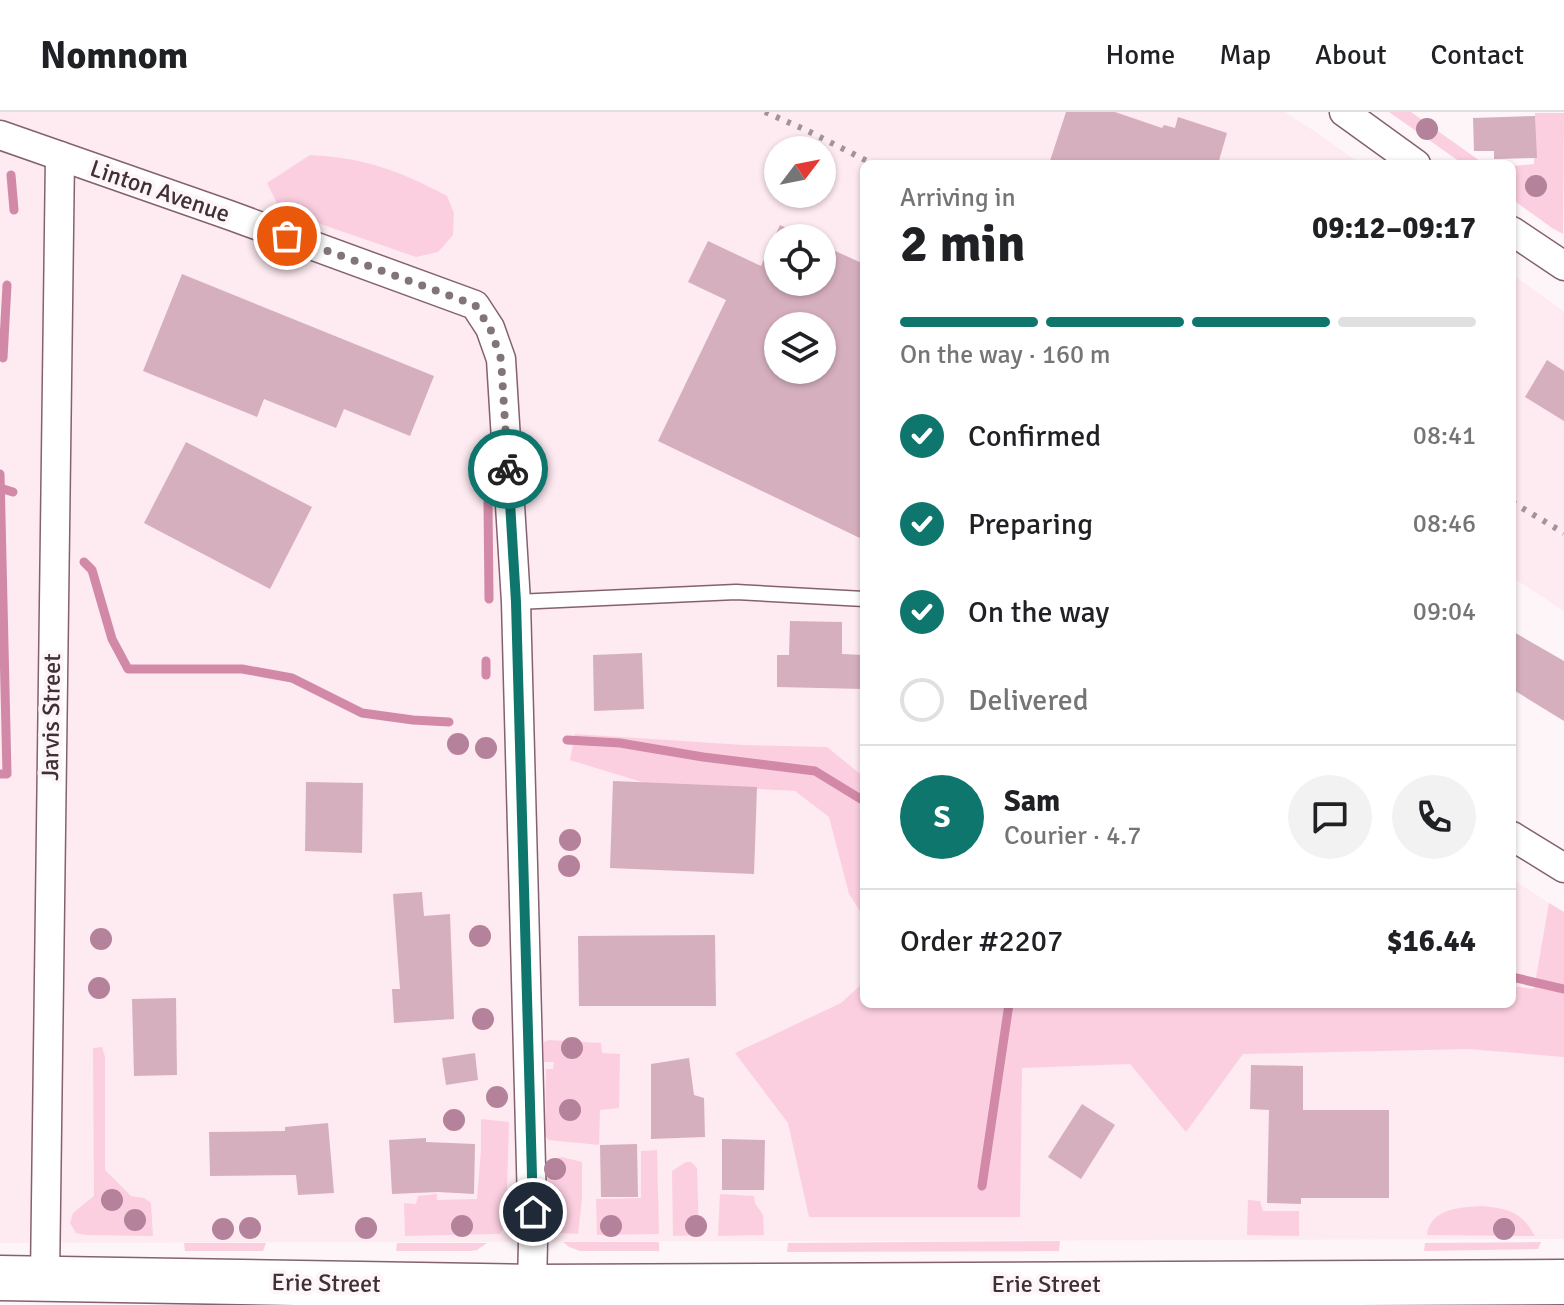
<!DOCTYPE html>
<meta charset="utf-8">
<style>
:root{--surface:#fff;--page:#f2f2f2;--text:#202124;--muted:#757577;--line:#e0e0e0;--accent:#0f766e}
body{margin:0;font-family:Signika,sans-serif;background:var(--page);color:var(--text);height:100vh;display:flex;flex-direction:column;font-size:30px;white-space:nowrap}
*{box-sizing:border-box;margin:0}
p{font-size:26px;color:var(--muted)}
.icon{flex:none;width:44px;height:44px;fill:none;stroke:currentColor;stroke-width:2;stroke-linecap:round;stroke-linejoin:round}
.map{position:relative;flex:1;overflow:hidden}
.details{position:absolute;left:860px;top:48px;width:656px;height:848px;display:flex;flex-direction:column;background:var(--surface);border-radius:12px;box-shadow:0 2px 6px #0004}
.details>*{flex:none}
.needle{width:52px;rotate:58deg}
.fabs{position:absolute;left:764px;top:24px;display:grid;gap:16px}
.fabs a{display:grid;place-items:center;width:72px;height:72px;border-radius:50%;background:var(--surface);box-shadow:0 2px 6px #0004;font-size:40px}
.pin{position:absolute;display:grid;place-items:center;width:68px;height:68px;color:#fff;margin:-34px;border:4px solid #fff;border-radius:50%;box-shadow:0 2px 8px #0007}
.courier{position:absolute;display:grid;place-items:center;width:80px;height:80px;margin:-40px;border:6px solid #0f766e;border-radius:50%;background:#fff;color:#222;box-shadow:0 2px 10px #0007}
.overview em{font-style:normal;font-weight:800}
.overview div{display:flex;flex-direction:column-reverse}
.overview{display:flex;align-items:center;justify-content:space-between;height:136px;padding:0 40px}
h1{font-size:52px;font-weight:800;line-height:60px}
.bar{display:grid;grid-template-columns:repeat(4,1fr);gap:12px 8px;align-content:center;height:96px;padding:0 40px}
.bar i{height:10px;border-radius:6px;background:var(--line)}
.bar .current{background:var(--accent)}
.bar p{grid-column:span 4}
.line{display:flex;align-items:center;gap:20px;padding:0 40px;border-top:2px solid var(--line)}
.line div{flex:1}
.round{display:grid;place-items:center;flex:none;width:84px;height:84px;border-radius:42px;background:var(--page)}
ol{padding:0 40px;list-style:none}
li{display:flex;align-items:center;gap:24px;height:88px}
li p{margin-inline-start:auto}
li .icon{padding:8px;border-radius:50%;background:var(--accent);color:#fff;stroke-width:4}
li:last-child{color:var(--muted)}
li i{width:44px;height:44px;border:4px solid var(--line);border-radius:50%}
header{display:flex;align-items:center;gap:48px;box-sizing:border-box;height:112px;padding:0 40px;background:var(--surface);border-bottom:2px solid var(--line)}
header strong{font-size:38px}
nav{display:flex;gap:44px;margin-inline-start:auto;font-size:28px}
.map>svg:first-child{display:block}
</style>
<header>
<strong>Nomnom</strong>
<nav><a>Home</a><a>Map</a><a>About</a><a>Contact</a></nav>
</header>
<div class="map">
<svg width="1564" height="1193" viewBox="0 0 1564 1193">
<rect width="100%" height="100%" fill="#fdf5f8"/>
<!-- built -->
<g fill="#feeaf1" fill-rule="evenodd">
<path d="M0 0H1285L1319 22 1360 52H864V892H1512V767L1564 801V1127L0 1131ZM778 38H822V82H778ZM778 126H822V170H778ZM778 214H822V258H778Z"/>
<path d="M1512 162 1564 200V499L1512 465Z"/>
</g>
<!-- green -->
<g fill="#fccfe0">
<path d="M1389 0H1411L1480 49 1489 52H1463Z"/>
<path d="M1535 1H1564L1563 122 1552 116 1512 87V54L1534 52Z"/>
<path d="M310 43C365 46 398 58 447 84L454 101 453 123 438 140 416 145 306 107 278 93 267 71Z"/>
<path d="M575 622 744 633 827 635 864 665V805L849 782 829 705 795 679 645 671 570 648Z"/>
<path d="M1549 791 1564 800V945L1468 937 1243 942 1186 1020 1130 952 1022 956 1020 1105H809L788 1011 735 941 841 891 864 870V892H1512V874L1534 877Z"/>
<path d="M549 928 601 931 602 941 620 942 619 996 600 998 599 1033 549 1028 545 1024 546 957H553L554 950H544V930Z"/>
<path d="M102 935 105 945V1058L131 1084 144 1086 151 1091 153 1124 86 1123 76 1121 70 1111 73 1101 94 1084 93 941V936Z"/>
<path d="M481 1007 509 1010 506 1112 500 1122H496L405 1124 404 1091 416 1092 418 1084 437 1082V1088L477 1087 481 1038Z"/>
<path d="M657 1038 659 1122 597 1123 596 1087 641 1086V1039Z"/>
<path d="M562 1045 582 1050V1086L578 1122 559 1121 550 1110 543 1071 544 1049Z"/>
<path d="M686 1050H691L697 1056 699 1123 673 1124 672 1059Z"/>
<path d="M720 1082 754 1084 755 1091 763 1103 764 1123 718 1124Z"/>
<path d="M1248 1088 1260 1089 1263 1099H1299V1124L1247 1123Z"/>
<path d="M1483 1094C1510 1097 1521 1100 1535 1124L1427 1123C1430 1096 1462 1095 1483 1094Z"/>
<path d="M1060 1129 1059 1139 787 1140 788 1131Z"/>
<path d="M563 1130H659V1139H580L569 1135Z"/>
<path d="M1541 1130 1538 1137 1424 1139 1425 1131Z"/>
<path d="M184 1131H266L263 1139H185Z"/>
<path d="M397 1131H487L477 1138 470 1139H396Z"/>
</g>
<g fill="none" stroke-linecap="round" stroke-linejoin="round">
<!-- stream -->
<g stroke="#d289a8" stroke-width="9">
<path d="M11 63 14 98"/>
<path d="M3 246 7 173"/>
<path d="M0 362 7 662H0"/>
<path d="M0 376 13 380"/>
<path d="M488 390 489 487"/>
<path d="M84 450 92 458 112 527 128 557H242L292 566 362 601 413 608 449 610"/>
<path d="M486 563V549"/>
<path d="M567 628 620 631 703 645 815 659 864 689"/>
<path d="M1512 865 1564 877"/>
<path d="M982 1074 1009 892"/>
</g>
</g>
<!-- building -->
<g fill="#d6afbe" fill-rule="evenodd">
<path d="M1066 0H1115L1162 16 1164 13 1175 16 1178 5 1227 21 1218 52H1049Z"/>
<path d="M1535 4 1537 46 1494 47V39H1474L1473 6Z"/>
<path d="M780 113 807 126H778V170H822V133L864 152V428L658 329 726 188 688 170 708 129 761 154ZM778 214H822V258H778Z"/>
<path d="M182 162 434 264 410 324 344 297 336 316 264 287 257 305 143 259Z"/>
<path d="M1547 248 1564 259V309L1525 285Z"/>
<path d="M186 330 312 395 270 477 144 411Z"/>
<path d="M790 509 842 510V542L864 543V577L777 575V543H789Z"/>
<path d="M1512 519 1564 549V609L1512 577Z"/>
<path d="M642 541 644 597 594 599 593 543Z"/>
<path d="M613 669 757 675 754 762 610 756Z"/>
<path d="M306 670 363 671 362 741 305 739Z"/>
<path d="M422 780 424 804 450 802 454 907 394 911 392 877H400L393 782Z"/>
<path d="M715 823 716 894H579L578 824Z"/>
<path d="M176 886 177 963 134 964 132 887Z"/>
<path d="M475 941 478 968 446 973 442 946Z"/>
<path d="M689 946 694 983 704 986 705 1025 651 1027V952Z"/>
<path d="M1251 953 1303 954V998H1389V1086H1301V1092L1267 1091 1269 998 1250 997Z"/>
<path d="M1082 992 1115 1013 1081 1067 1048 1045Z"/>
<path d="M328 1011 334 1081 298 1083 296 1063 210 1064 209 1020 285 1019V1015Z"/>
<path d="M426 1026V1030L475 1032 474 1082 438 1080 392 1082 389 1028Z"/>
<path d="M722 1027 765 1028 764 1078H722Z"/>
<path d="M637 1032 638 1085H601L600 1033Z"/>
</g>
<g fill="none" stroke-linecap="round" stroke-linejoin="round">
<defs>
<path id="lane" d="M516 490 736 480 864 487"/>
<g id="street">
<path d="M1344 0 1416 52"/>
<path d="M0 23 229 103 475 193 490 216 501 247 516 490 533 1130 532 1175"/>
<path d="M1512 119 1564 154"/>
<path d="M1512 724 1564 756"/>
<path d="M45 1166 60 44"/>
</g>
<path id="primary" d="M0 1166 532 1175 1564 1170"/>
</defs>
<!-- lane casing -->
<use href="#lane" stroke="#84616f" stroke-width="17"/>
<!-- street casing -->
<use href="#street" stroke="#84616f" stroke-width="31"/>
<!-- primary casing -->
<use href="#primary" stroke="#84616f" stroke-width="47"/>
<!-- lane -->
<use href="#lane" stroke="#fff" stroke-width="14"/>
<!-- street -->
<use href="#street" stroke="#fff" stroke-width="28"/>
<!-- primary -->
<use href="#primary" stroke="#fff" stroke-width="44"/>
<!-- rail -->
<g stroke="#a09499" stroke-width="6" stroke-dasharray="4 8" stroke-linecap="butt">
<path d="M765 0 806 18 873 52"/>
<path d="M1512 390 1564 421"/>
</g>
</g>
<!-- trees -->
<g fill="#b4829a">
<circle cx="1427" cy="17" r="11"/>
<circle cx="1536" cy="74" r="11"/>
<circle cx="458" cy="632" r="11"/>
<circle cx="486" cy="636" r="11"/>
<circle cx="570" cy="728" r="11"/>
<circle cx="569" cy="754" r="11"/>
<circle cx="480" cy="824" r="11"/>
<circle cx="101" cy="827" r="11"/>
<circle cx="99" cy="876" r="11"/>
<circle cx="483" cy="907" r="11"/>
<circle cx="572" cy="936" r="11"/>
<circle cx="497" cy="985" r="11"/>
<circle cx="570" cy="998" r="11"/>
<circle cx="454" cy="1008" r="11"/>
<circle cx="555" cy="1057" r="11"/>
<circle cx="112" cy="1088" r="11"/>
<circle cx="135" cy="1108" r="11"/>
<circle cx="462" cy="1114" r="11"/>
<circle cx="611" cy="1114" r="11"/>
<circle cx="696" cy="1114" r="11"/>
<circle cx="250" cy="1116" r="11"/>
<circle cx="366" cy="1116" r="11"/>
<circle cx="223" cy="1117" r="11"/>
<circle cx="1504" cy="1117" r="11"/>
</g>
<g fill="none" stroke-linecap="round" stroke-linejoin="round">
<!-- done -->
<path stroke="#82757a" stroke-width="8" stroke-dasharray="0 14.4" d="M287 124 475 193 490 216 501 247 508 357"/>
<!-- route -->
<path stroke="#0f766e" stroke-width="10" d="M508 357 516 490 533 1100"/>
</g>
<g text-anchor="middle" stroke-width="8" stroke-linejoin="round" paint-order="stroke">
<!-- street labels -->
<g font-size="24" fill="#3f3036" stroke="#fdf5f8">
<text transform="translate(160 79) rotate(19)" y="8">Linton Avenue</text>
<text transform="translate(51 605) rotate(-89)" y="8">Jarvis Street</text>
<text transform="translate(326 1171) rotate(1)" y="8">Erie Street</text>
<text x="1046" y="1180">Erie Street</text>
</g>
</g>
</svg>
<div class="fabs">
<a><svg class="needle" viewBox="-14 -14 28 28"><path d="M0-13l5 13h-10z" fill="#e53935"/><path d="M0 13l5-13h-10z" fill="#757577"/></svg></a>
<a><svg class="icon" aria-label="locate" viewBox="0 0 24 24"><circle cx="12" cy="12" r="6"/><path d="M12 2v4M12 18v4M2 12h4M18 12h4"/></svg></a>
<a><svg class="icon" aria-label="layers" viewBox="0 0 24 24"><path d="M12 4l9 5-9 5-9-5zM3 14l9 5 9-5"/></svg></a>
</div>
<div class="pin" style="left:287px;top:124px;background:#ea580c"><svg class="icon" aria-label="bag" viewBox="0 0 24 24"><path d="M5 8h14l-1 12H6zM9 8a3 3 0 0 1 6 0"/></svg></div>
<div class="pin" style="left:533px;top:1100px;background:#1f2937"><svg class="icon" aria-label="home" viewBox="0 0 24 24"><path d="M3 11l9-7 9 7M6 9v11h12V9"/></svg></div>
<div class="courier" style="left:508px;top:357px"><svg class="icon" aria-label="bike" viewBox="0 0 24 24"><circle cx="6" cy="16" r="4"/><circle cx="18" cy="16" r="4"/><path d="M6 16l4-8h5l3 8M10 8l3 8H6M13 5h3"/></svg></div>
<section class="details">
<div class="overview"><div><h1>2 min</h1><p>Arriving in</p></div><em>09:12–09:17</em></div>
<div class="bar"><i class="current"></i><i class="current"></i><i class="current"></i><i></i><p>On the way · 160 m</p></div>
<ol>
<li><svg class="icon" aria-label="check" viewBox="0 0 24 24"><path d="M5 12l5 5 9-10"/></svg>Confirmed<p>08:41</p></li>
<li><svg class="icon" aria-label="check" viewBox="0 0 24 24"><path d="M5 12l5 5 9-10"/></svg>Preparing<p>08:46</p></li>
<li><svg class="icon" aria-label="check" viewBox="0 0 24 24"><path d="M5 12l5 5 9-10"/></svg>On the way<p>09:04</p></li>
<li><i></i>Delivered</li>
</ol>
<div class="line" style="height:144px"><b class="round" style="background:var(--accent);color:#fff">S</b><div><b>Sam</b><p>Courier · 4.7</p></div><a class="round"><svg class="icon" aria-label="chat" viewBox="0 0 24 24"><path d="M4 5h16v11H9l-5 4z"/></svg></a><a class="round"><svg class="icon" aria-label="phone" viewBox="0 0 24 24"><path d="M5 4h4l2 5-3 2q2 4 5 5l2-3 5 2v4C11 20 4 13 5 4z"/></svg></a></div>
<div class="line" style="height:104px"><div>Order #2207</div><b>$16.44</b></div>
</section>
</div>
